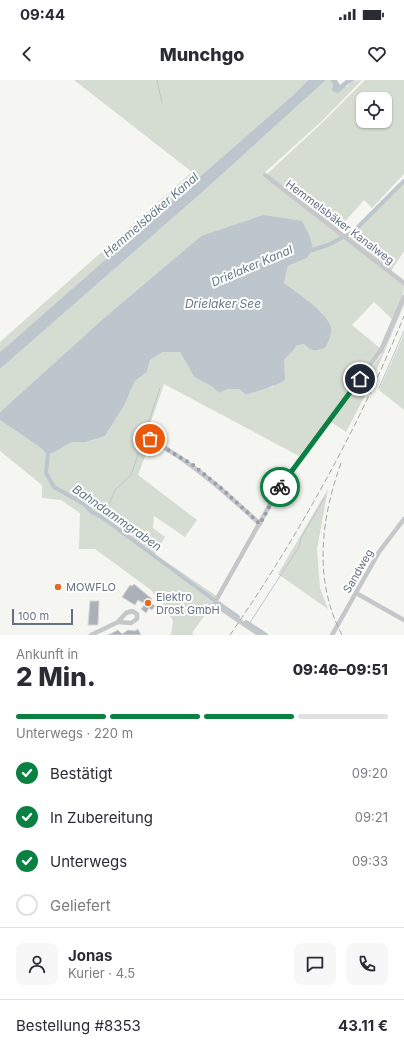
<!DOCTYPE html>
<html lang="de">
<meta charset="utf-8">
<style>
:root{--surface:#fff;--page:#f7f7f7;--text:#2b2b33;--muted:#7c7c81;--line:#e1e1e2;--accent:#0b8043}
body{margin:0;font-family:Inter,sans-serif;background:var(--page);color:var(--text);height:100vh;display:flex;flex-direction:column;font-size:15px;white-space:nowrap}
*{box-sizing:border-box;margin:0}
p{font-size:13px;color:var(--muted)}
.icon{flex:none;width:22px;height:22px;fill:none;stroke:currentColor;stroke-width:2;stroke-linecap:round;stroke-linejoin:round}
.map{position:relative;height:555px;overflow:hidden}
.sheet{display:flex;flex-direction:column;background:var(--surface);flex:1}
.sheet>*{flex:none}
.controls{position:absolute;left:356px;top:12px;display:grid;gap:8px}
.controls a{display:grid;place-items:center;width:36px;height:36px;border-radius:8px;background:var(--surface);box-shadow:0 1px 3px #0004;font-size:20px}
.scale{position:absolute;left:12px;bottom:10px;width:61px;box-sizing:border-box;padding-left:4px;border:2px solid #647083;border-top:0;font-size:11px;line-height:14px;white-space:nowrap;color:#647083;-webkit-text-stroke:3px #fff;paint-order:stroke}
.pin{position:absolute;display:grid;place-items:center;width:34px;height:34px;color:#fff;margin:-17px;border:2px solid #fff;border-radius:50%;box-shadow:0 1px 4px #0007}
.courier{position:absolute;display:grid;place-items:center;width:40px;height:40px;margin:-20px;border:3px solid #0b8043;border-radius:50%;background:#fff;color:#222;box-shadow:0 1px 5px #0007}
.summary em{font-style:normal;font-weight:800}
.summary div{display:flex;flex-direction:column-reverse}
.summary{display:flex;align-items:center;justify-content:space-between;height:68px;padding:0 16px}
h1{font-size:26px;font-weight:800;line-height:30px}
.bar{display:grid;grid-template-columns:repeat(4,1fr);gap:6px 4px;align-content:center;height:48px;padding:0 16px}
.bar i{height:5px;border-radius:3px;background:var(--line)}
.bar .on{background:var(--accent)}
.bar p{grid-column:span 4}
.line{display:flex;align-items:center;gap:10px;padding:0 16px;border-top:1px solid var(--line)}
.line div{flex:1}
.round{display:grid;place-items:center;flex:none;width:42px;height:42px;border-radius:8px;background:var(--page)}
ol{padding:0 16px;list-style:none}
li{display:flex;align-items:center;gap:12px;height:44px}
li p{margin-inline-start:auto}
li .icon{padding:4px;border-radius:50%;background:var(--accent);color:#fff;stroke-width:4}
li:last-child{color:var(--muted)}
li i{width:22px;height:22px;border:2px solid var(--line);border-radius:50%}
.status{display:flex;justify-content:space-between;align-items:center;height:28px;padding:0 20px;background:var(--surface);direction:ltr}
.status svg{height:11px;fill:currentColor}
header{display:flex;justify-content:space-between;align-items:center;height:52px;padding:0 16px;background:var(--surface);font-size:18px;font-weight:800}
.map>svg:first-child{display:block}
</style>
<div class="status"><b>09:44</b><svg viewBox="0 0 49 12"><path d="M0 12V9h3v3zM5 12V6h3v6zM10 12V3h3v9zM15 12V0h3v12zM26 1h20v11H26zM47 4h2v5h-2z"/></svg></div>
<header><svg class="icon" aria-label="back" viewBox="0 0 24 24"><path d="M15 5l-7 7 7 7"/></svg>Munchgo<svg class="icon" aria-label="heart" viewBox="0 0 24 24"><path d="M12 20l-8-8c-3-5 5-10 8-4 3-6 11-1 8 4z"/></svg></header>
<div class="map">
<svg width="404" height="555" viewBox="0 0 404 555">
<rect width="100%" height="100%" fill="#f5f5f1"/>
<!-- green -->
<g fill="#d5dcd2" fill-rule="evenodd">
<path d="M74 0H308L292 16 0 272V262L192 92Z"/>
<path d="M326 0H330L333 3 347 7 351 1 362 0 322 41 262 95 404 205 403 217 393 240 374 222 352 245 381 269 299 376 164 304 146 356 144 361 150 363 138 395 197 440 185 457 154 436 153 448 165 457 155 474 218 517 192 553 194 555H171L173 541 164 525 151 510 95 469H79L80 433 61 420 42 418V405L0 371V340L48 373 60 369 73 362H86L105 356 125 324 135 301 147 292 150 280 163 272H180L194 297 211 306 219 313 228 309H239L246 315 260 309 273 307 284 280 293 271 296 266 304 264 308 269 322 233 284 203 288 186 307 178 201 156 104 238 0 332V289L207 108Z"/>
<path d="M365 0H404V94L372 128 364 120 338 149 266 95 323 42ZM363 19H385V41H363Z"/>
<path d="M404 103V171L391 191 349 158Z"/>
<path d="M404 220V225L370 306 346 352 330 341 381 275Z"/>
<path d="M404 254V330L379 310Z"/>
<path d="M328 409 317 469 320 508 328 529 278 494Z"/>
</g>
<!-- water -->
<g fill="#bec6cd">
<path d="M308 0H326L207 108 0 289V272L292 16Z"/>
<path d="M330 0H337L340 5 346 0H355C349 2 344 9 338 13L332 11 333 4Z"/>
<path d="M264 135 302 141 310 157 313 169 307 178 288 186 284 203C297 213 324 230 330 245 333 253 329 261 325 268 315 271 311 272 304 264L296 266 293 271 284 280 285 300C272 308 259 310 246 315L239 309H228L219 313 211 306 194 297 180 272H163L150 280 147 292 135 301 125 324 105 356 86 362H73L52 373H48L0 340V332L104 238 201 156Z"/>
</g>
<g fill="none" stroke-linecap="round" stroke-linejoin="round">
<!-- stream -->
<g stroke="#bec6cd" stroke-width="1">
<path d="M157 0 162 23"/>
<path d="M379 308 404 251"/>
<path d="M103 438 115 410 131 395 160 308"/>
<path d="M249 544 299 467 301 458 325 417"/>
</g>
<!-- canal -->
<g stroke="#bec6cd" stroke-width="4">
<path d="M309 171 328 165 353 152 404 101"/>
<path d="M45 369 48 373 46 393 54 407 84 424 92 432 103 438 214 520"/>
<path d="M218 523 238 537"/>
<path d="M246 542 266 555"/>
</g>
</g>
<!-- building -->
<g fill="#abb1b8" stroke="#d6d6d4">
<path d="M288 407 297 413 294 418 289 415 285 421 281 419Z"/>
<path d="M134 504 152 519 150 522 155 526 152 530 149 528 146 533 141 529 145 524 138 520 135 525 122 517 130 505 132 506Z"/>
<path d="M90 521H99L98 545H88Z"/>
<path d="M138 549 141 555H108L118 550 122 554 128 550 135 551Z"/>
</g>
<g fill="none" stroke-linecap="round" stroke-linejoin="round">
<!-- street -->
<g stroke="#c5c7cb" stroke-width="4.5">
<path d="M265 95 404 203"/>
<path d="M150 359C193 383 224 411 260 444"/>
<path d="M356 513 404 540"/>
<path d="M91 555 118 542 126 533 132 531 137 534V539L131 543 118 542"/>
<path d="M260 555 214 524 281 405 381 270 404 217"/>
<path d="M332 555 379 472 404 439"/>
</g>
<!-- rail -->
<g stroke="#a3a7ae" stroke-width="1" stroke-dasharray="6 3" stroke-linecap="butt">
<path d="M341 383C321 439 313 500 342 555"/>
<path d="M230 555C299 455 358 349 404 236"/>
</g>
</g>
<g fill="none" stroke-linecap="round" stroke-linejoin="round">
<!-- done -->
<path stroke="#979faa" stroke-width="4" stroke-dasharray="0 7.2" d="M150 359 193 385 221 408 260 444 280 407"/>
<!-- route -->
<path stroke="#0b8043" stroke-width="5" d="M280 407 360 299"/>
</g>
<!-- markers -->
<g fill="#e36c23" stroke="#fff" stroke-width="1.5">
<circle cx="58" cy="507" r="4"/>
<circle cx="148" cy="523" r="4"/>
</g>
<g text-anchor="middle" stroke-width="4" stroke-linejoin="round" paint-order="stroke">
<!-- street labels -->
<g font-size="11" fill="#647083" stroke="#fff">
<text transform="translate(340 142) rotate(37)" y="4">Hemmelsbäker Kanalweg</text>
<text transform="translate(358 491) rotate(-60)" y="4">Sandweg</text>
</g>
<!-- poi labels -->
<g font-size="11" fill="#647083" stroke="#fff" text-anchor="start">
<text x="66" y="511">MOWFLO</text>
<text x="156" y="521">Elektro<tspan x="156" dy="13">Drost GmbH</tspan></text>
</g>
<!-- water labels -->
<g font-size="12" font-style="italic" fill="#647986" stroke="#fff">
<text transform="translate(151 135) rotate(-41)" y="4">Hemmelsbäker Kanal</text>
<text transform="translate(252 186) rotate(-23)" y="4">Drielaker Kanal</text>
<text x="223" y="228">Drielaker See</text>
<text transform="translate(117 438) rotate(35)" y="4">Bahndammgraben</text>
</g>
</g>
</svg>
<div class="controls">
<a><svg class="icon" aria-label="locate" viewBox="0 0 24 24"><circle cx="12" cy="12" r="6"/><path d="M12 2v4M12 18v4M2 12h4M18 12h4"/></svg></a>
</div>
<div class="scale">100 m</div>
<div class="pin" style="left:150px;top:359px;background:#ea580c"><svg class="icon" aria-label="bag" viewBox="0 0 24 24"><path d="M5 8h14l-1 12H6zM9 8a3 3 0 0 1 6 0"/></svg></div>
<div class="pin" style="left:360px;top:299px;background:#1f2937"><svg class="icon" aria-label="home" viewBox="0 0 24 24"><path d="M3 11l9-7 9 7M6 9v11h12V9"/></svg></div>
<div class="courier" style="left:280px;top:407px"><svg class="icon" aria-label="bike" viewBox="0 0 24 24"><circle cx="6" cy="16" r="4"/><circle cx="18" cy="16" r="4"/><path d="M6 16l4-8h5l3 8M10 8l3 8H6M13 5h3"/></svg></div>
</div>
<section class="sheet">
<div class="summary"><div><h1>2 Min.</h1><p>Ankunft in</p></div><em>09:46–09:51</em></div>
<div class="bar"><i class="on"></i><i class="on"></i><i class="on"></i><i></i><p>Unterwegs · 220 m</p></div>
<ol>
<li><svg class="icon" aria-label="check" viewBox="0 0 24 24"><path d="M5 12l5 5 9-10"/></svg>Bestätigt<p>09:20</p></li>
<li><svg class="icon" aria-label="check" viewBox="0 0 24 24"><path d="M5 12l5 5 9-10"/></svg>In Zubereitung<p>09:21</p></li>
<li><svg class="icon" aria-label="check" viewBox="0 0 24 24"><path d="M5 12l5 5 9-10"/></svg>Unterwegs<p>09:33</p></li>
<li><i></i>Geliefert</li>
</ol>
<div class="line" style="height:72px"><a class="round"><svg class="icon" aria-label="person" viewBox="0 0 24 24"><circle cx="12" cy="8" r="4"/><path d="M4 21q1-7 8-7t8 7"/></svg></a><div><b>Jonas</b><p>Kurier · 4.5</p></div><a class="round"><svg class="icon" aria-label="chat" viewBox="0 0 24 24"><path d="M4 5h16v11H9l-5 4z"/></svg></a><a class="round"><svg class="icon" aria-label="phone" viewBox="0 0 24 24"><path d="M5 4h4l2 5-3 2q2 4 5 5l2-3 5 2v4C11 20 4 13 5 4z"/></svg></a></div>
<div class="line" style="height:52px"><div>Bestellung #8353</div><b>43.11 €</b></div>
</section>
